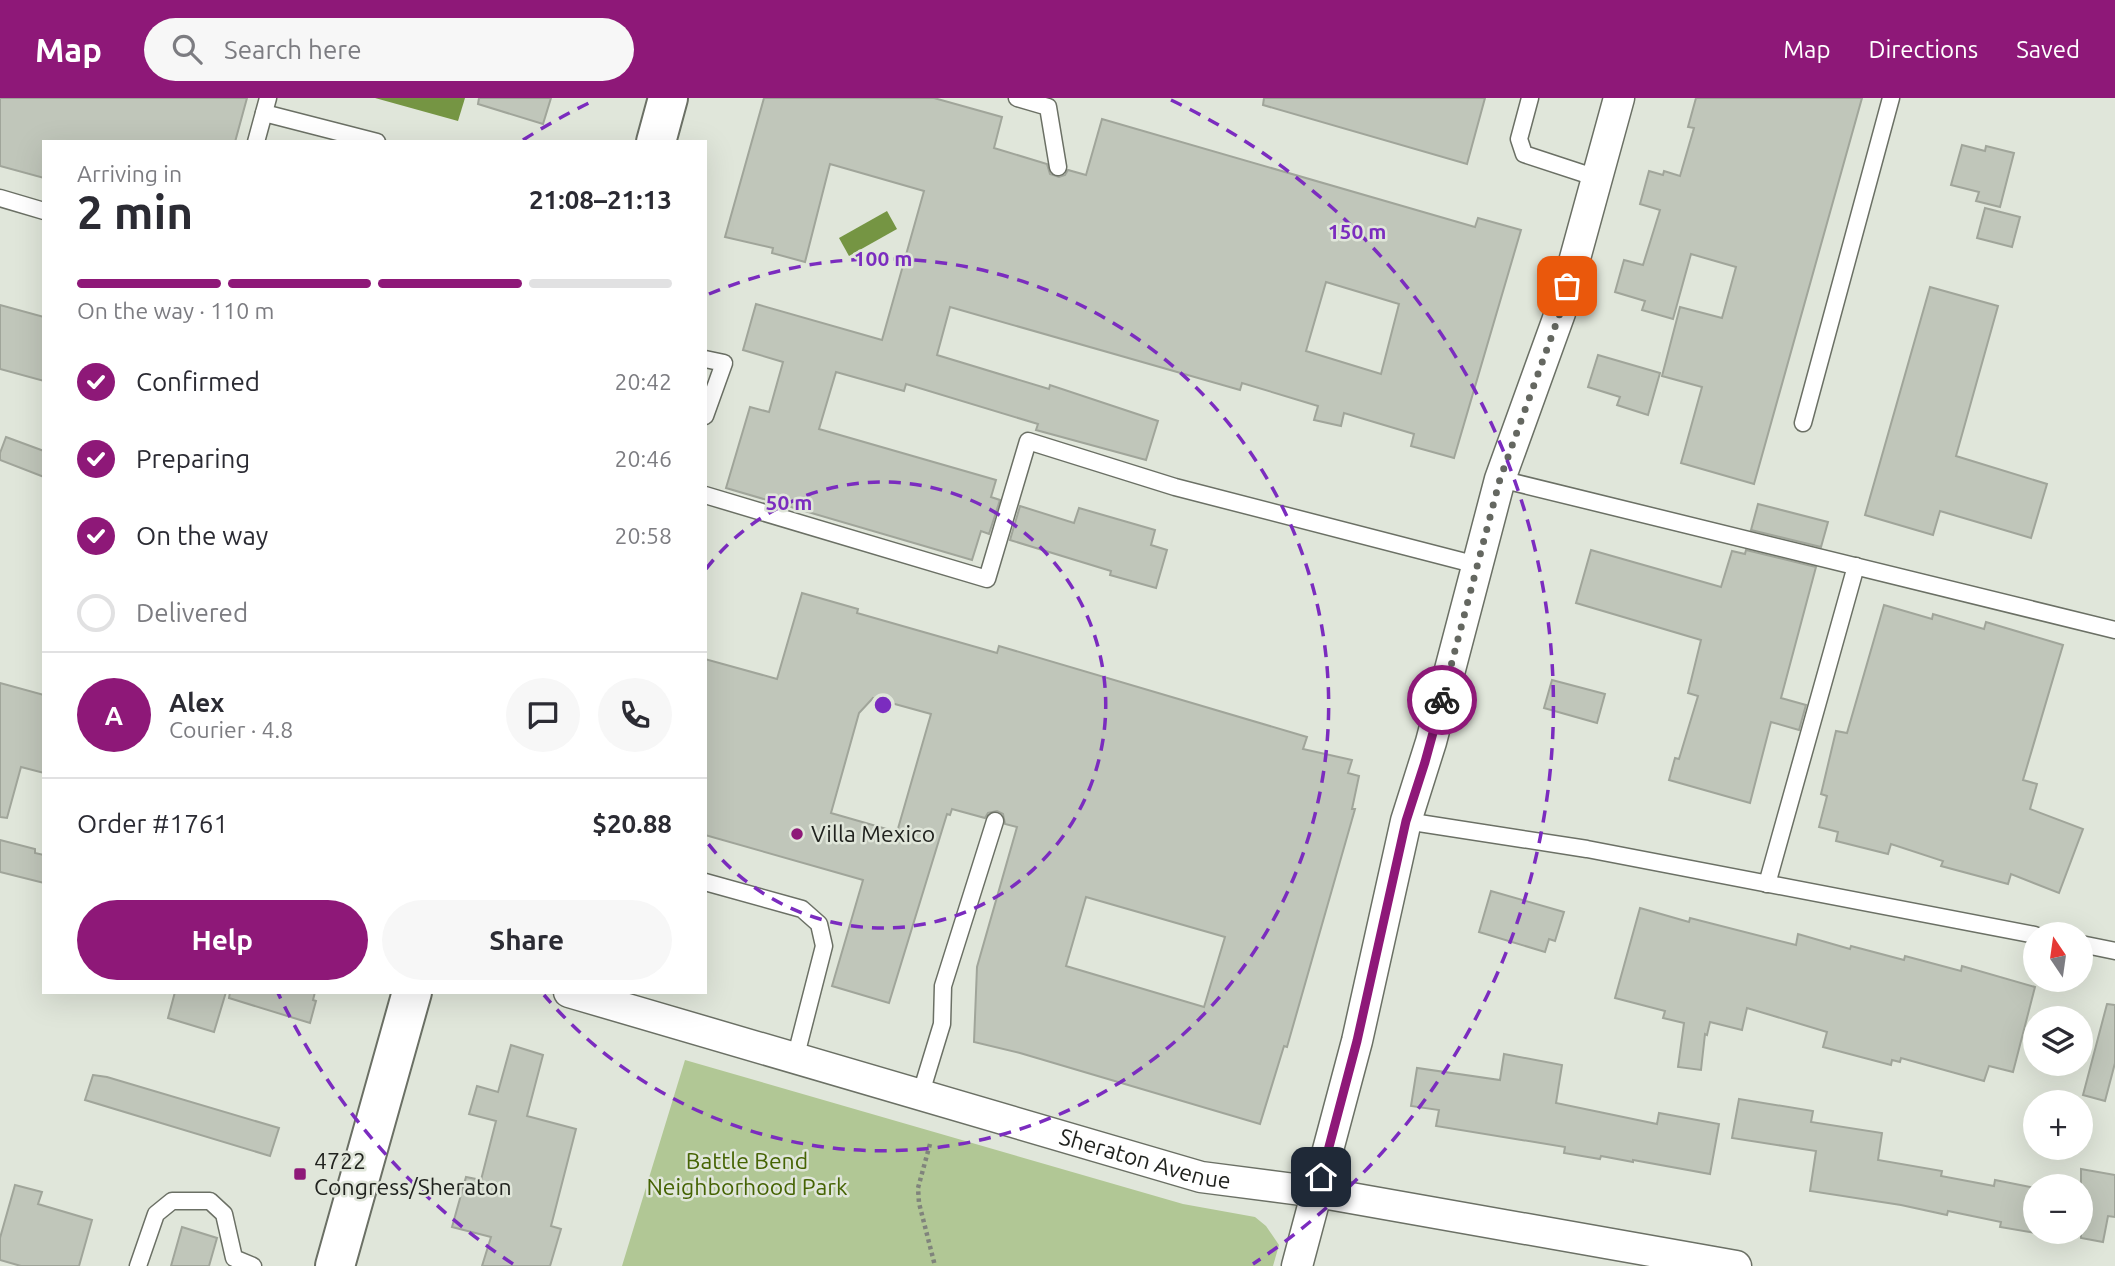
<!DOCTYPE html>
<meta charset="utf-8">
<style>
:root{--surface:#fff;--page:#f7f7f7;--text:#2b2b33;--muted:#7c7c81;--line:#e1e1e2;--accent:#8e1878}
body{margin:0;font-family:Ubuntu,sans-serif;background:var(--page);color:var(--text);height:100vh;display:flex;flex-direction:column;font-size:26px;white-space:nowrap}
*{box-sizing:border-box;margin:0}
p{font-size:23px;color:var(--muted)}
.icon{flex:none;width:38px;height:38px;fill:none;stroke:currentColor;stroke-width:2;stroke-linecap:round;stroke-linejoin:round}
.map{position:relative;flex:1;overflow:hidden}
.panel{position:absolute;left:42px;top:42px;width:665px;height:854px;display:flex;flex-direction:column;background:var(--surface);border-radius:0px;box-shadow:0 7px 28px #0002}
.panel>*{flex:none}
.needle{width:46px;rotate:347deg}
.tools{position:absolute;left:2023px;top:824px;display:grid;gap:14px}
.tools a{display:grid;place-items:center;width:70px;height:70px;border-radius:50%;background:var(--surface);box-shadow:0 7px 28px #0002;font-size:35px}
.pin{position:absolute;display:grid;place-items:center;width:60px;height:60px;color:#fff;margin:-30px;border-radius:14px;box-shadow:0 4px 10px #0006}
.courier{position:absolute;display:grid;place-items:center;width:70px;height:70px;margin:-35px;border:5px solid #8e1878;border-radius:50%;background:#fff;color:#222;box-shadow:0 2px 9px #0007}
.head em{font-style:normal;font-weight:700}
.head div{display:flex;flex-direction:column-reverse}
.head{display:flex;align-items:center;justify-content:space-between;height:119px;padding:0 35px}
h1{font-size:46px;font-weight:700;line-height:52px}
.bar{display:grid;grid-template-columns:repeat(4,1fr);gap:10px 7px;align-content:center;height:84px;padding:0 35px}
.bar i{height:9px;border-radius:5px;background:var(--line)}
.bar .active{background:var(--accent)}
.bar p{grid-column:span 4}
.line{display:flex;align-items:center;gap:18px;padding:0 35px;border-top:2px solid var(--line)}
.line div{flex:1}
.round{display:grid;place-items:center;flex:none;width:74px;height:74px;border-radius:37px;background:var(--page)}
ol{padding:0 35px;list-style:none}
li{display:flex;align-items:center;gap:21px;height:77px}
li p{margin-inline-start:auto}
li .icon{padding:7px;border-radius:50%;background:var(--accent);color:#fff;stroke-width:4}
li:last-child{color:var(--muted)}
li i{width:38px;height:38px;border:4px solid var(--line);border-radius:50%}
.button{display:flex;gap:14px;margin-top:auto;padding:14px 35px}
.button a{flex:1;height:80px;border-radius:42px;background:var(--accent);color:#fff;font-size:28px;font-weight:700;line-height:80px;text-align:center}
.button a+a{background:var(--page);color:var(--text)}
header{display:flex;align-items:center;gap:42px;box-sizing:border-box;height:98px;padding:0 35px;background:var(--accent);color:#fff}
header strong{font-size:33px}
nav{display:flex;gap:38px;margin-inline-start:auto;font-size:24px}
.search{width:490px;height:63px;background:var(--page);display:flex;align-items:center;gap:18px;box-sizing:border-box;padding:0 24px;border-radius:38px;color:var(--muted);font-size:26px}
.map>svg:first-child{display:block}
</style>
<header>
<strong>Map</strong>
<div class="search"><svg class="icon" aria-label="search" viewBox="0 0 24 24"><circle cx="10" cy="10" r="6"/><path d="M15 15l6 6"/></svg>Search here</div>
<nav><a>Map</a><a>Directions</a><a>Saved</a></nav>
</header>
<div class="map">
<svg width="2115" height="1168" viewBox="0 0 2115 1168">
<rect width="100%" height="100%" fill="#e0e6da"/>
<!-- green -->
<path fill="#b1c795" d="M685 962 1183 1106 1255 1119 1266 1128 1279 1147 1273 1168H622Z"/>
<!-- water -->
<g fill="#759543">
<path d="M375 0H465L458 23Z"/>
<path d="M887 113 897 131 849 158 839 140Z"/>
</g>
<!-- building -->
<g fill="#c0c6ba" stroke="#a0a59a" stroke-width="2" fill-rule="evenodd">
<path d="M0 0H247L235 44H44V80L0 68Z"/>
<path d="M479 0H551L543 26 478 6Z"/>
<path d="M764 0H934L1002 19 994 50 1047 66 1050 76 1059 79 1065 77 1068 72 1086 77 1102 21 1475 129 1478 120 1521 132 1454 360 1411 348 1414 336 1344 315 1341 328 1314 322 1318 308 1242 285 1240 292 950 209 937 257 1049 291 1050 287 1158 323 1146 362 1036 332 1038 326 906 286 904 293 836 274 819 331 996 382 991 399 1000 402 989 436 981 433 972 462 726 390 750 309 769 314 783 264 743 252 756 206 882 242 924 93 830 66 805 164 772 155 773 150 725 139ZM1326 184 1399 206 1381 276 1306 253Z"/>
<path d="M1264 0H1485L1467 66 1263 7Z"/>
<path d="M1696 0H1862L1754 386 1681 365 1702 289 1662 278 1680 209 1722 220 1736 169 1691 156 1673 221 1642 212 1645 203 1615 194 1624 162 1643 167 1660 112 1640 106 1649 73 1663 77 1664 73 1680 78 1694 30 1688 29Z"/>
<path d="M1962 47 1985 53 1986 48 2014 55 2000 109 1976 103 1979 94 1951 87Z"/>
<path d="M1985 110 2020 119 2012 149 1977 140Z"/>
<path d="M1930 189 1998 208 1956 358 2047 386 2031 440 1940 413 1933 437 1865 417Z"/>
<path d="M0 207 44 219V283L0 271Z"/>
<path d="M1598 257 1660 275 1648 317 1617 307 1620 299 1588 289Z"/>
<path d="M6 339 44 353V379L0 362V355Z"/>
<path d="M1758 406 1828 424 1821 449 1751 432Z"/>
<path d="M1020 408 1074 425 1079 410 1155 432 1151 447 1167 452 1156 490 1110 477 1111 473 1010 442Z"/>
<path d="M1591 452 1721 489 1732 453 1745 456 1746 452 1816 469 1781 600 1806 607 1799 632 1771 624 1750 705 1669 682 1675 660 1679 661 1698 598 1688 595 1701 542 1576 505Z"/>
<path d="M802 495 858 511 857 515 997 555 999 548 1307 639 1303 651 1352 662 1348 675 1359 678 1352 711H1355L1287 949 1284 948 1260 1026 1020 955 974 944 977 869 1017 729 1005 726 1003 716 997 713 988 715 985 720 952 711 950 717 947 716 889 905 832 888 863 782 705 737V561L777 581ZM873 600 931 616 897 734 831 715 859 615ZM1086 799 1225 839 1204 909 1066 868Z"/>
<path d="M1884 507 1932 521 1933 516 1984 531 1986 524 2063 547 2023 682 2037 686 2030 711 2083 731 2059 795 2011 776 2008 786 1941 768 1943 763 1891 746 1888 756 1836 743 1838 734 1819 729 1827 698 1821 696 1836 633 1847 635Z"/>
<path d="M1552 582 1605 596 1597 625 1544 610Z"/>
<path d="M0 585 44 597V675L21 669 7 720 0 719Z"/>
<path d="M0 742 35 751V755L44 757V785L0 774Z"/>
<path d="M1491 793 1564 814 1555 843 1549 841 1545 854 1479 834Z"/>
<path d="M1640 810 1689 824 1690 820 1796 847 1798 836 1850 851 1851 848 1904 862 1905 858 1961 873 1962 868 2035 889 2013 974 1989 968 1984 983 1901 960 1900 964 1892 962 1891 967 1823 949 1827 934 1747 910 1742 932 1710 924 1707 937 1705 936 1701 972 1678 969 1684 925 1663 920 1665 913 1615 900Z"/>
<path d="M175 894H226L214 934 168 920Z"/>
<path d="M230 894H315L313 902 316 903 310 925 229 900Z"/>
<path d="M2107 906 2115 907V965L2105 1003 2083 997Z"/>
<path d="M511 947 543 957 527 1018 576 1031 551 1128 561 1131 550 1168H482L491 1139 452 1129 466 1079 481 1082 496 1023 469 1016 477 988 498 994Z"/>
<path d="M1504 956 1562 967 1556 1005 1657 1026 1659 1015 1719 1026 1710 1076 1633 1062V1064L1601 1058 1600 1061 1564 1055 1565 1049 1436 1028 1439 1012 1411 1008 1417 970 1500 982Z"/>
<path d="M93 977 107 979 279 1030 270 1058 85 1002Z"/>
<path d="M1739 1001 1813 1013 1811 1024 1882 1035 1878 1062 1942 1073 1941 1078 1994 1088 1995 1082 2035 1090V1135L2000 1129 2001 1124 1948 1113 1947 1117 1901 1107 1810 1093 1816 1053 1732 1040Z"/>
<path d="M2081 1071 2115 1077V1119L2108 1118 2103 1144 2081 1140Z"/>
<path d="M15 1087 42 1094 38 1106 92 1122 79 1168H21L0 1162V1140Z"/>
<path d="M182 1129 217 1140 209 1168H171Z"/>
</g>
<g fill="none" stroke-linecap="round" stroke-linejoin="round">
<defs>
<g id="service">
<path d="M1017 0 1048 9 1058 69"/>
<path d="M1530 0 1519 41 1524 56 1597 80"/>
<path d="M264 15 377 44"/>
<path d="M256 44 268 0"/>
<path d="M0 100 44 113"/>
<path d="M705 261 724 265 705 318"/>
<path d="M1803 325 1891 0"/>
<path d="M1500 381 2115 532"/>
<path d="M705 397 987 481 1028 343 1175 389 1477 467"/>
<path d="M1406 723 1587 751 2035 837"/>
<path d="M705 784 802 811 819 826 824 848 795 961"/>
<path d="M1767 786 1856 468"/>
<path d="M2081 846 2115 853"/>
<path d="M920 998 942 926 943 888 995 723"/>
<path d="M138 1168 156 1116 172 1103H210L224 1116 234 1160 253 1168"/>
</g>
<g id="minor">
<path id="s1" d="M569 894 1201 1079 1317 1094 1736 1168"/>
<path d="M1297 1168 1357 943 1406 723 1431 644 1500 381 1560 215 1619 0"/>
</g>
<g id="primary">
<path d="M656 44 668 0"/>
<path d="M335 1168 412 894"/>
</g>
</defs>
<!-- service casing -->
<use href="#service" stroke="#6b7065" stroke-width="19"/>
<!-- minor casing -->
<use href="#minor" stroke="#6b7065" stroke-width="33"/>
<!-- primary casing -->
<use href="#primary" stroke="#6b7065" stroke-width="42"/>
<!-- path -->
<path stroke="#80847c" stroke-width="4.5" stroke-dasharray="3.5 3.5" stroke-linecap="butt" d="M930 1046 918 1090 919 1105 935 1168"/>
<!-- service -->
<use href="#service" stroke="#fff" stroke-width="16"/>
<!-- minor -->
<use href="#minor" stroke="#fff" stroke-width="30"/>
<!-- primary -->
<use href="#primary" stroke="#fff" stroke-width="38"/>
</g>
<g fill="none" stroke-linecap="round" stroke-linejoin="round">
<!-- done -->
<path stroke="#646760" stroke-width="7" stroke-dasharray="0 12.6" d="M1442 602 1500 381 1560 215 1567 188"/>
<!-- route -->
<path stroke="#8e1878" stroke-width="9" d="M1321 1079 1357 943 1406 723 1425 664 1442 602"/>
</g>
<!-- distance rings -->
<g fill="none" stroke="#7b2cbf" stroke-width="3.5" stroke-dasharray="12 9">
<path d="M706 471A223 223 0 1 1 706 743"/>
<path d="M709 196A446 446 0 1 1 544 897"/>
<path d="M513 1166A670 670 0 0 1 278 895M523 42A670 670 0 0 1 595 2M1171 2A670 670 0 0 1 1253 1166"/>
</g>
<!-- markers -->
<g fill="#8e1878" stroke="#e0e6da" stroke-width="2.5">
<circle cx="797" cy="736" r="7"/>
<rect x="293" y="1069" width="14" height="14" rx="3.5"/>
</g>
<g text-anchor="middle" stroke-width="5" stroke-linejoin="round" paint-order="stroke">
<!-- poi labels -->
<g font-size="23" fill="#21231f" stroke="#e0e6da" text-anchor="start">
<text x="811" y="744">Villa Mexico</text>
<text x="314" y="1071">4722<tspan x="314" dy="26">Congress/Sheraton</tspan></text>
</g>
<!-- street labels -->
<g font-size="23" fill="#21231f" stroke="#e0e6da">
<text dy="8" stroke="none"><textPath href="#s1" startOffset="600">Sheraton Avenue</textPath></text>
</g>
<!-- park labels -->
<g font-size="23" fill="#456303" stroke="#e0e6da">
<text x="747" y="1071">Battle Bend<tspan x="747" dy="26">Neighborhood Park</tspan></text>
</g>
</g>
<circle cx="883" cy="607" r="10" fill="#7b2cbf" stroke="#e0e6da" stroke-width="3.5"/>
<g font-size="21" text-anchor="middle" font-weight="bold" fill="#7b2cbf" stroke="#e0e6da" stroke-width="5" stroke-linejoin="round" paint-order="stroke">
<text x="1357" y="141">150 m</text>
<text x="883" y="168">100 m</text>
<text x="789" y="412">50 m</text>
</g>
</svg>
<div class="tools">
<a><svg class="needle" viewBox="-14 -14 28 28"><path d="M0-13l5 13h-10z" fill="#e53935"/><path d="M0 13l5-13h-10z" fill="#7c7c81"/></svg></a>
<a><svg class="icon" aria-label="layers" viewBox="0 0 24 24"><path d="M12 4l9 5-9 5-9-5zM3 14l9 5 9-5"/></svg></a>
<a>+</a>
<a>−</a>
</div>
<div class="pin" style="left:1567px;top:188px;background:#ea580c"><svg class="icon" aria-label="bag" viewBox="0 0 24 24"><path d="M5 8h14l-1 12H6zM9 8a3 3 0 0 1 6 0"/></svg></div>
<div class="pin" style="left:1321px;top:1079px;background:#1f2937"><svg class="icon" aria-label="home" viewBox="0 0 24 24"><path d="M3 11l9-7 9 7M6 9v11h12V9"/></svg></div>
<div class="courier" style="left:1442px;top:602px"><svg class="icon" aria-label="bike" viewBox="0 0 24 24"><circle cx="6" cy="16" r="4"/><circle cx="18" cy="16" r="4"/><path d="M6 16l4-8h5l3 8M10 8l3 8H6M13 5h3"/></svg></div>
<section class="panel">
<div class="head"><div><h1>2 min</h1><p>Arriving in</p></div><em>21:08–21:13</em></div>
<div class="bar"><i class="active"></i><i class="active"></i><i class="active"></i><i></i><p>On the way · 110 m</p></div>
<ol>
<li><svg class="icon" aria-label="check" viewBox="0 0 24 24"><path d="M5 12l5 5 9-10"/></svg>Confirmed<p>20:42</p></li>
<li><svg class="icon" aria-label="check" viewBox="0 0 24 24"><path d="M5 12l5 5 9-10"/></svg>Preparing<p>20:46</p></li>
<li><svg class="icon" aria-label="check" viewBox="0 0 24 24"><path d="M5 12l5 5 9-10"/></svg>On the way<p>20:58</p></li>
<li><i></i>Delivered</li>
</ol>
<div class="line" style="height:126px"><b class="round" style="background:var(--accent);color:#fff">A</b><div><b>Alex</b><p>Courier · 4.8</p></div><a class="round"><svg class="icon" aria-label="chat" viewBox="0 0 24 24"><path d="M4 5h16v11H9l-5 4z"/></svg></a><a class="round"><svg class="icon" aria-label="phone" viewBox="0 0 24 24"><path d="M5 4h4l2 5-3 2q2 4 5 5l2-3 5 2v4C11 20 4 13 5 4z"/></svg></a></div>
<div class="line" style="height:91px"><div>Order #1761</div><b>$20.88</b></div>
<div class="button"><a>Help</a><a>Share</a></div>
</section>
</div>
